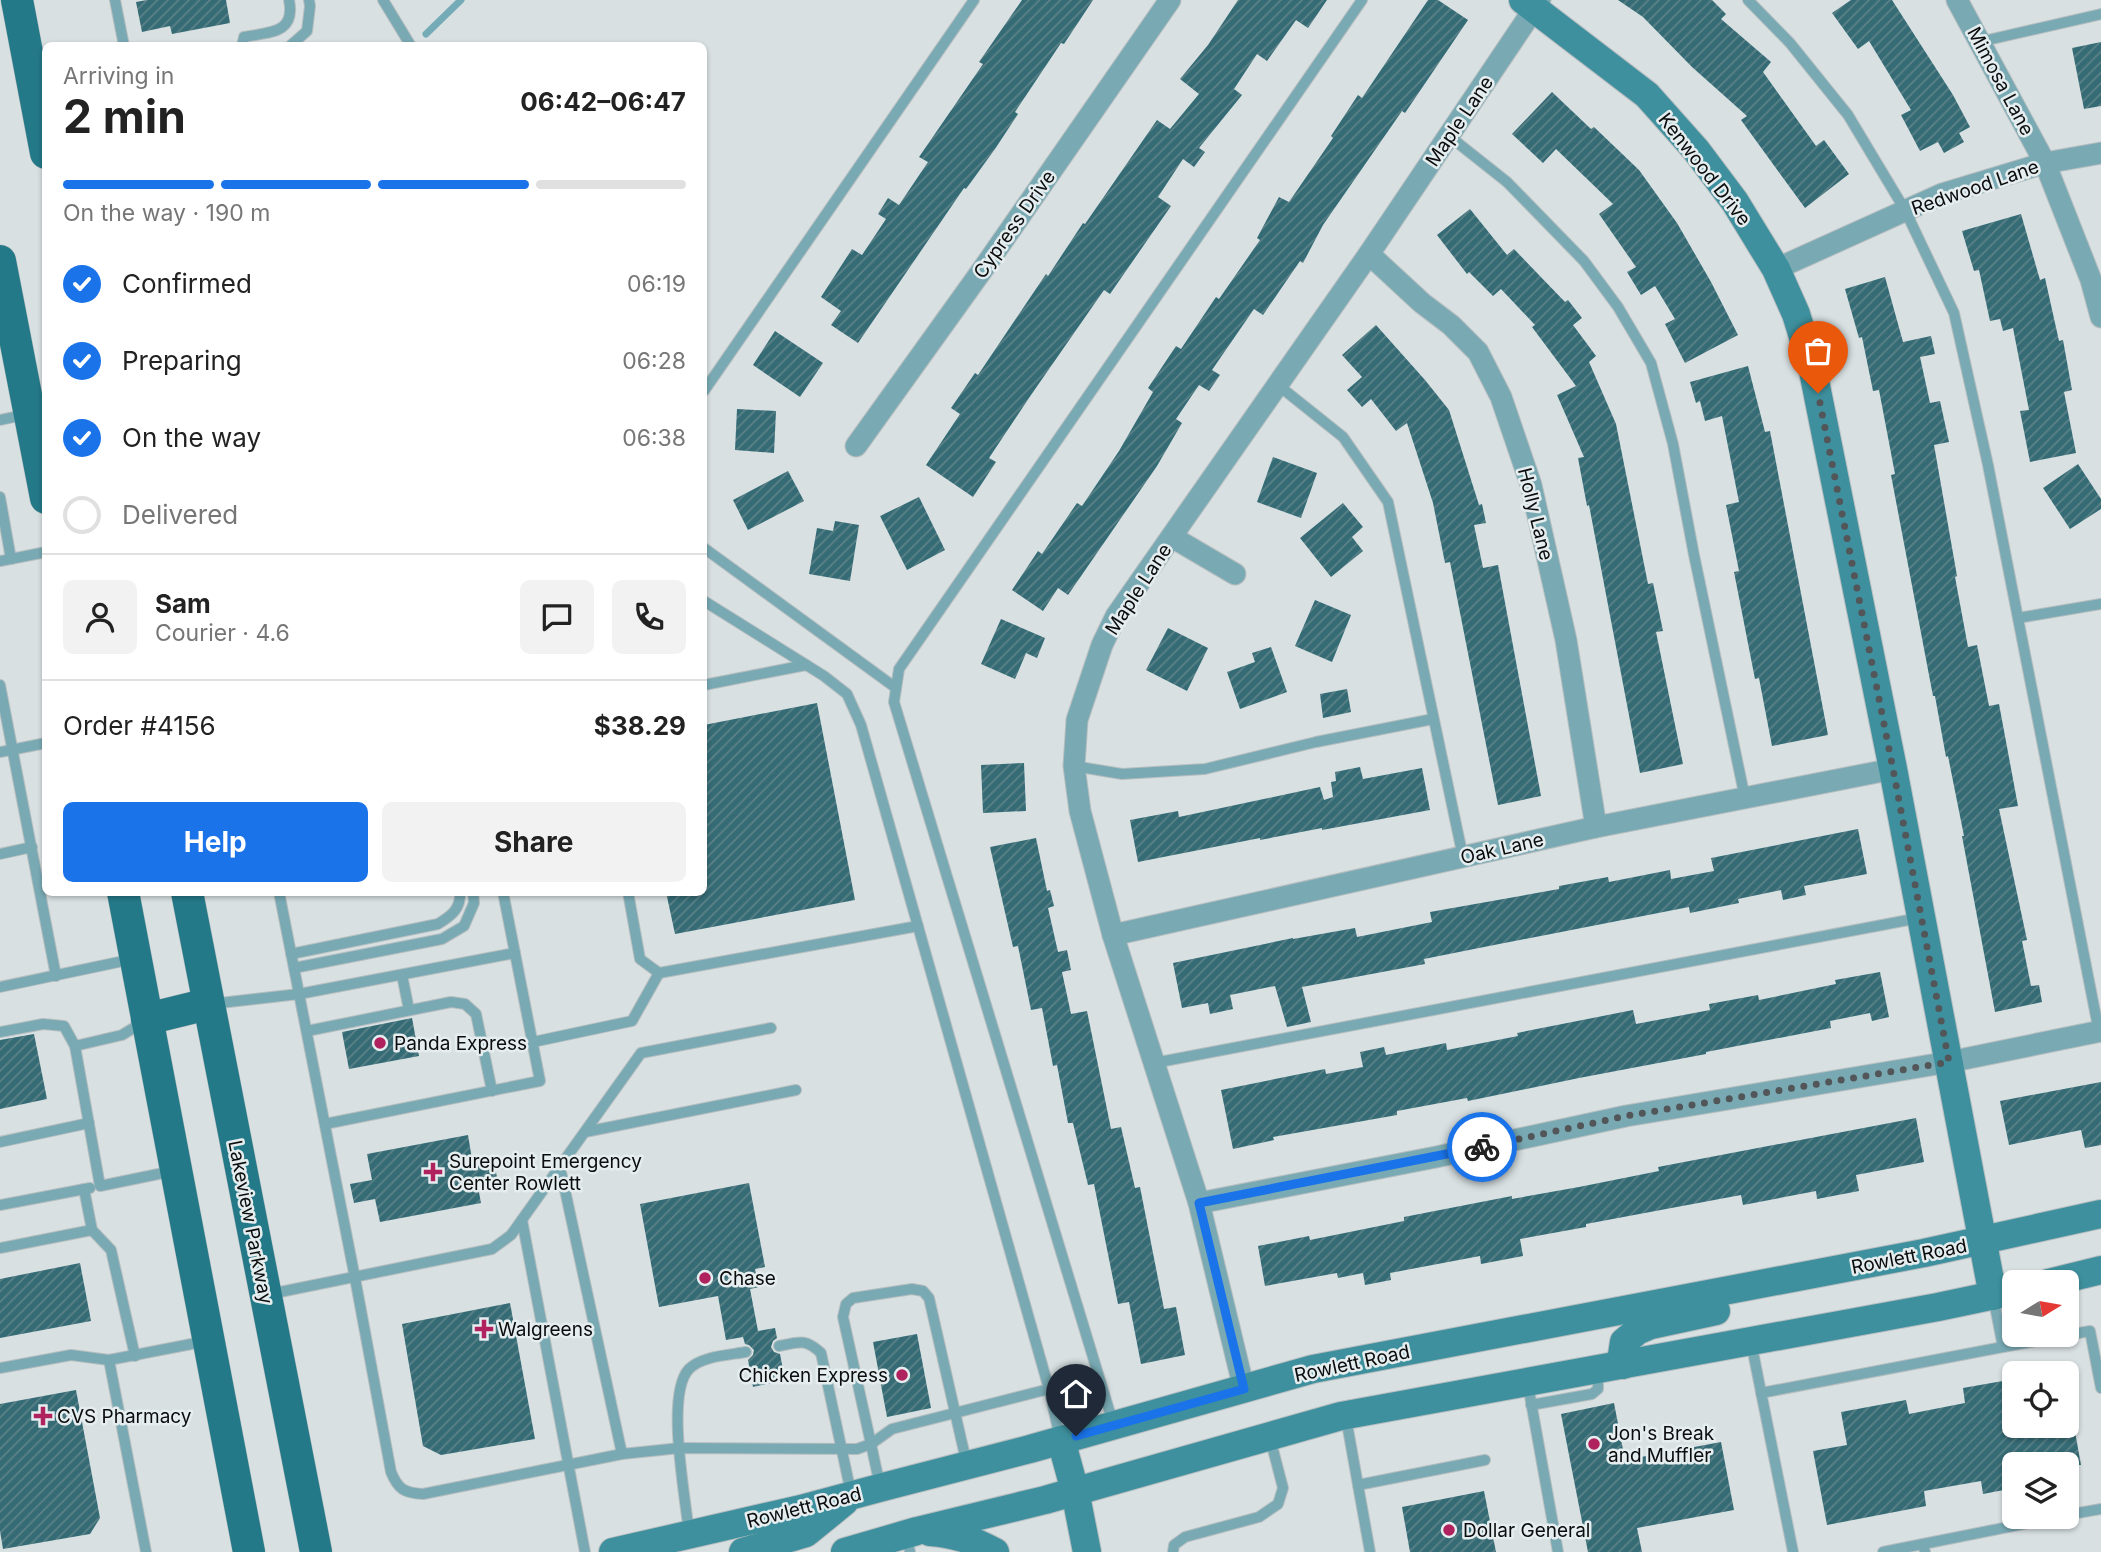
<!DOCTYPE html>
<meta charset="utf-8">
<style>
:root{--surface:#fff;--page:#f2f2f2;--text:#222;--muted:#767676;--line:#e0e0e0;--accent:#1a73e8}
body{margin:0;font-family:Inter,sans-serif;background:var(--page);color:var(--text);height:100vh;display:flex;flex-direction:column;font-size:26px;white-space:nowrap}
*{box-sizing:border-box;margin:0}
p{font-size:23px;color:var(--muted)}
.icon{flex:none;width:38px;height:38px;fill:none;stroke:currentColor;stroke-width:2;stroke-linecap:round;stroke-linejoin:round}
.map{position:relative;flex:1;overflow:hidden}
.panel{position:absolute;left:42px;top:42px;width:665px;height:854px;display:flex;flex-direction:column;background:var(--surface);border-radius:10px;box-shadow:0 2px 5px #0004}
.panel>*{flex:none}
.needle{width:46px;rotate:79deg}
.buttons{position:absolute;left:2002px;top:1270px;display:grid;gap:14px}
.buttons a{display:grid;place-items:center;width:77px;height:77px;border-radius:10px;background:var(--surface);box-shadow:0 2px 5px #0004;font-size:35px}
.pin{position:absolute;display:grid;place-items:center;width:60px;height:60px;color:#fff;margin:-72px -30px;border-radius:50% 50% 50% 0;rotate:-45deg;box-shadow:0 0 7px #0007}
.pin .icon{rotate:45deg}
.courier{position:absolute;display:grid;place-items:center;width:70px;height:70px;margin:-35px;border:5px solid #1a73e8;border-radius:50%;background:#fff;color:#222;box-shadow:0 2px 9px #0007}
.headline em{font-style:normal;font-weight:700}
.headline div{display:flex;flex-direction:column-reverse}
.headline{display:flex;align-items:center;justify-content:space-between;height:119px;padding:0 21px}
h1{font-size:46px;font-weight:700;line-height:52px}
.bar{display:grid;grid-template-columns:repeat(4,1fr);gap:10px 7px;align-content:center;height:84px;padding:0 21px}
.bar i{height:9px;border-radius:5px;background:var(--line)}
.bar .on{background:var(--accent)}
.bar p{grid-column:span 4}
.line{display:flex;align-items:center;gap:18px;padding:0 21px;border-top:2px solid var(--line)}
.line div{flex:1}
.round{display:grid;place-items:center;flex:none;width:74px;height:74px;border-radius:10px;background:var(--page)}
ol{padding:0 21px;list-style:none}
li{display:flex;align-items:center;gap:21px;height:77px}
li p{margin-inline-start:auto}
li .icon{padding:7px;border-radius:50%;background:var(--accent);color:#fff;stroke-width:4}
li:last-child{color:var(--muted)}
li i{width:38px;height:38px;border:4px solid var(--line);border-radius:50%}
.primary-button{display:flex;gap:14px;margin-top:auto;padding:14px 21px}
.primary-button a{flex:1;height:80px;border-radius:10px;background:var(--accent);color:#fff;font-size:28px;font-weight:700;line-height:80px;text-align:center}
.primary-button a+a{background:var(--page);color:var(--text)}
.map>svg:first-child{display:block}
</style>
<div class="map">
<svg width="2101" height="1552" viewBox="0 0 2101 1552">
<defs>
<pattern id="building-hatch" width="6" height="6" patternUnits="userSpaceOnUse" patternTransform="scale(1.75)"><rect width="6" height="6" fill="#356b75"/><path d="M-1 1l2-2M0 6l6-6M5 7l2-2" fill="none" stroke="#5c8288"/></pattern>
</defs>
<rect width="100%" height="100%" fill="#d8e0e2"/>
<g fill="none" stroke-linecap="round" stroke-linejoin="round">
<!-- stream -->
<path stroke="#74abb6" stroke-width="7" d="M426 34 461 0"/>
</g>
<!-- building -->
<g fill="url(#building-hatch)">
<path d="M147 0H226L230 23 172 34 170 26 142 32 136 2Z"/>
<path d="M1022 0H1093L1064 44 1061 43 1015 112 1018 114 995 149 966 189 964 188 858 343 831 325 841 311 821 297 852 249 862 255 886 219 878 214 888 198 899 205 928 162 919 157 983 64 979 62Z"/>
<path d="M1238 0H1327L1308 28 1296 20 1267 61 1257 54 1234 89 1242 95 1199 148 1205 152 1194 167 1183 159 1158 197 1171 206 1110 294 1104 290 1031 395 989 458 996 462 973 497 926 465 960 414 951 408 975 373 978 375 1046 274 1048 276 1083 223 1085 224 1157 120 1170 129 1199 94 1180 79 1208 45Z"/>
<path d="M1428 0H1438L1468 20 1405 113 1402 111 1323 225 1303 263 1300 261 1263 315 1254 309 1212 370 1220 375 1209 391 1199 385 1176 419 1182 423 1157 466 1068 595 1058 588 1043 611 1012 590 1038 551 1042 554 1077 503 1082 506 1119 451 1153 392 1148 388 1176 346 1181 349 1216 297 1219 299 1260 240 1257 238 1279 197 1289 202 1333 138 1331 136 1358 95 1362 98Z"/>
<path d="M1618 0H1712L1726 14 1721 19 1771 62 1763 72 1816 146 1824 140 1849 174 1805 208 1741 120 1747 116 1692 67 1643 17Z"/>
<path d="M1851 0H1892L1953 95 1970 127 1959 133 1964 142 1944 153 1938 142 1920 151 1901 115 1911 110 1869 41 1858 49 1832 13Z"/>
<path d="M2101 42V106L2084 109 2072 48Z"/>
<path d="M1552 92 1591 129 1594 127 1639 170 1677 223 1711 282 1738 335 1685 363 1665 324 1675 319 1655 286 1641 295 1627 272 1636 267 1599 214 1613 204 1556 149 1543 163 1512 134Z"/>
<path d="M1470 209 1507 255 1514 249 1565 302 1568 300 1582 318 1573 325 1596 356 1589 362 1616 424 1648 584 1653 583 1663 631 1656 632 1683 764 1640 773 1589 505 1587 506 1578 458 1584 457 1557 395 1576 386 1532 327 1535 325 1501 289 1493 296 1469 272 1467 274 1437 235Z"/>
<path d="M2021 214 2040 280 2045 278 2059 341 2063 340 2072 390 2064 392 2076 453 2030 462 2020 411 2029 410 2013 328 2003 331 2000 319 1990 321 1979 270 1974 271 1962 231Z"/>
<path d="M1885 277 1903 342 1931 336 1935 354 1920 357 1930 403 1940 401 1949 442 1934 445 1957 576 1955 577 1968 647 1977 645 1989 706 1999 704 2018 806 1999 809 2027 940 2022 941 2031 986 2039 985 2042 1002 1995 1012 1962 836H1964L1948 756 1946 757 1935 696H1933L1891 475 1895 474 1879 390 1873 391 1862 337 1859 338 1845 289Z"/>
<path d="M1376 325 1425 380 1449 410 1479 505 1482 504 1486 523 1474 525 1483 568 1498 565 1541 796 1498 805 1450 562 1445 563 1433 503 1407 423 1396 431 1371 399 1362 407 1347 390 1362 377 1342 355Z"/>
<path d="M775 331 823 363 800 397 753 365Z"/>
<path d="M1748 366 1765 432 1770 431 1828 735 1772 746 1759 678 1755 679 1734 572 1739 571 1726 505 1739 502 1722 416 1705 421 1700 401 1696 403 1690 382Z"/>
<path d="M737 409 776 411 774 453 735 450Z"/>
<path d="M1273 457 1317 473 1301 518 1257 502Z"/>
<path d="M2078 464 2101 499V509L2070 529 2043 488Z"/>
<path d="M788 471 804 501 748 530 733 500Z"/>
<path d="M919 497 945 550 907 570 880 516Z"/>
<path d="M1343 503 1363 527 1352 537 1363 551 1331 577 1300 538Z"/>
<path d="M835 521 859 525 850 581 809 574 817 528 833 531Z"/>
<path d="M1315 600 1351 615 1332 662 1295 646Z"/>
<path d="M1001 619 1045 638 1037 658 1026 653 1015 679 981 664Z"/>
<path d="M1168 628 1208 648 1187 691 1146 670Z"/>
<path d="M1271 647 1287 692 1240 709 1227 672 1255 662 1252 653Z"/>
<path d="M1347 689 1351 712 1323 718 1320 694Z"/>
<path d="M817 703 855 900 675 934 666 892H704V725Z"/>
<path d="M1024 763 1026 811 983 813 981 765Z"/>
<path d="M1360 767 1363 779 1422 768 1430 810 1322 830V828L1260 840V838L1138 862 1130 820 1178 811 1179 817 1320 787 1324 800 1333 797 1331 782 1336 781 1335 772Z"/>
<path d="M1858 829 1867 874 1804 886 1806 895 1783 900 1781 890 1738 899 1739 903 1690 913 1689 907 1489 946 1424 959 1425 964 1302 987 1311 1022 1287 1027 1275 986 1230 995 1233 1009 1210 1014 1208 1003 1182 1008 1173 963 1293 938V939L1355 928 1357 937 1432 922 1430 912 1559 889V886L1608 877 1609 882 1670 870 1671 879 1714 871 1711 858Z"/>
<path d="M1036 838 1047 891 1050 890 1054 906 1048 908 1058 952 1067 950 1071 970 1062 972 1071 1014 1087 1011 1111 1129 1121 1127 1135 1188 1140 1187 1164 1309 1176 1307 1185 1355 1141 1364 1129 1302 1118 1304 1094 1184 1088 1185 1073 1123H1068L1057 1065 1053 1066 1042 1008 1031 1010 1018 946 1013 947 990 847Z"/>
<path d="M1880 972 1889 1017 1872 1021 1870 1013 1830 1021 1831 1028 1706 1052V1054L1579 1078 1468 1101 1467 1098 1397 1111V1115L1273 1137 1274 1140 1233 1149 1221 1090 1325 1069 1326 1074 1363 1067 1360 1052 1384 1047 1386 1055 1446 1043 1447 1050 1518 1036 1517 1033 1633 1010 1636 1024 1710 1010 1709 1004 1758 995 1759 1000 1836 984 1835 980Z"/>
<path d="M412 1018 419 1056 349 1069 342 1032Z"/>
<path d="M34 1034 47 1099 0 1109V1040Z"/>
<path d="M2101 1082V1145L2085 1148 2081 1130 2009 1145 2000 1101Z"/>
<path d="M1916 1118 1924 1162 1856 1175 1859 1191 1817 1199 1816 1191 1743 1205 1741 1195 1586 1224V1227L1520 1239 1523 1256 1481 1264 1480 1256 1390 1273 1391 1280 1365 1285 1363 1273 1338 1278 1337 1273 1265 1286 1258 1246 1309 1236 1310 1240 1404 1221V1217L1512 1196V1199L1579 1187 1659 1171 1658 1167Z"/>
<path d="M468 1135 473 1165 494 1161 498 1183 478 1187 481 1203 380 1222 375 1199 354 1203 350 1184 372 1180 367 1154Z"/>
<path d="M749 1183 765 1267 755 1269 759 1287 750 1289 758 1331 775 1328 777 1338 773 1341 771 1347 774 1352 780 1354 785 1380 753 1387 748 1360 753 1355 754 1350 749 1345 745 1344 743 1337 726 1340 718 1296 659 1307 640 1204Z"/>
<path d="M80 1263 91 1321 0 1338V1279Z"/>
<path d="M510 1303 535 1439 441 1455 423 1446 402 1324Z"/>
<path d="M917 1334 931 1408 887 1417 873 1342Z"/>
<path d="M2014 1379V1426H2074L2081 1465H2014V1488L1983 1494 1981 1481 1924 1491 1926 1506 1827 1525 1813 1451 1847 1445 1841 1412 1906 1400 1909 1414 1965 1403 1963 1388Z"/>
<path d="M76 1390 100 1518 90 1534 3 1549 0 1531V1404Z"/>
<path d="M1614 1403 1625 1460 1721 1442 1734 1510 1637 1528 1642 1552H1588L1561 1414Z"/>
<path d="M1484 1491 1496 1552H1410L1402 1507Z"/>
</g>
<g fill="none" stroke-linecap="round" stroke-linejoin="round">
<defs>
<g id="lane">
<path d="M115 0 124 46"/>
<path d="M383 0 411 46"/>
<path d="M1748 0 1790 43 1848 115 1905 210 1954 313 1988 465 2099 1032"/>
<path d="M1979 42 2101 14"/>
<path d="M242 46 244 37C269 32 296 34 289 0"/>
<path d="M290 46 307 31 310 6 309 0"/>
<path d="M1449 136 1507 182 1584 261 1618 307 1651 363 1673 444 1694 555 1745 798"/>
<path d="M1278 385 1343 437 1388 502 1463 857"/>
<path d="M704 391 974 0"/>
<path d="M0 420 28 414"/>
<path d="M0 497 11 559"/>
<path d="M704 548 896 688"/>
<path d="M0 561 46 552"/>
<path d="M704 601 824 676 847 694 861 725 1049 1389"/>
<path d="M2018 618 2101 604"/>
<path d="M0 685 56 976"/>
<path d="M704 685 806 665"/>
<path d="M0 752 46 743"/>
<path d="M1074 766 1122 774 1205 769 1316 742 1433 719"/>
<path d="M0 854 32 847"/>
<path d="M279 892 355 1278 391 1472C398 1489 404 1493 423 1494L622 1454 680 1448 857 1449 871 1444 892 1429 1049 1389 1060 1438"/>
<path d="M628 892 640 959 659 973 918 926"/>
<path d="M291 954 438 924C451 916 461 909 460 892"/>
<path d="M294 968 442 939 464 926 474 903 473 892"/>
<path d="M402 975 409 1010"/>
<path d="M0 987 133 959"/>
<path d="M211 1004 299 994 515 953"/>
<path d="M145 1021 122 1035 75 1046 100 1186 173 1171"/>
<path d="M307 1031 451 1002 465 1004 476 1014 492 1091"/>
<path d="M0 1032 43 1024 64 1026 75 1046"/>
<path d="M533 1042 632 1021 659 973"/>
<path d="M1154 1063 1919 918"/>
<path d="M325 1124 540 1081 503 892"/>
<path d="M585 1132 796 1090"/>
<path d="M0 1142 89 1123"/>
<path d="M560 1167 622 1454"/>
<path d="M84 1189 92 1230 111 1250 135 1356"/>
<path d="M0 1205 90 1188"/>
<path d="M522 1220 585 1552"/>
<path d="M0 1248 92 1230"/>
<path d="M270 1294 492 1249 511 1235 641 1053 771 1028"/>
<path d="M1993 1296 2003 1347 2090 1331 2101 1388"/>
<path d="M1751 1342 1793 1552"/>
<path d="M779 1346C799 1342 805 1338 821 1353L851 1493"/>
<path d="M109 1360 146 1552"/>
<path d="M0 1368 71 1355 109 1360 207 1341"/>
<path d="M1528 1385 1558 1552"/>
<path d="M1761 1393 2003 1347"/>
<path d="M1531 1405 1592 1394 1598 1389V1372"/>
<path d="M1346 1418 1370 1552"/>
<path d="M1113 1423 894 702 899 669 1362 0"/>
<path d="M1358 1485 1485 1460"/>
<path d="M883 1487 877 1472 871 1444 843 1317 846 1304 853 1298 912 1289 923 1291 929 1298 967 1465"/>
<path d="M2067 1515 2101 1509"/>
<path d="M689 1534C686 1499 665 1394 689 1369 702 1356 729 1355 746 1352"/>
<path d="M906 1534 910 1552"/>
<path d="M1173 1552 1174 1545 1185 1537 1259 1517 1278 1504 1283 1488 1270 1438"/>
<path d="M1883 1552 1923 1544"/>
<path d="M1925 1552 1923 1544 2058 1517"/>
</g>
<g id="street">
<path d="M1957 0 2045 163 2091 280 2101 317"/>
<path d="M1369 254 1422 303 1451 325 1478 352 1501 397 1531 485 1566 640 1596 827"/>
<path d="M1776 269 1942 194 2045 163 2101 153"/>
<path d="M856 446 983 269 1170 0"/>
<path d="M1172 537 1235 574"/>
<path d="M1113 935 1596 827 1893 769"/>
<path d="M1199 1203 1436 1157 1626 1116 1949 1062 2101 1031"/>
<path d="M1244 1389 1199 1203 1113 935 1080 811 1074 766 1077 720 1102 645 1116 616 1369 254 1540 0"/>
</g>
<g id="secondary">
<path d="M1523 0 1647 95 1696 150 1735 202 1776 269 1796 314 1812 366 1893 769 1993 1296"/>
<path d="M2048 1283 2101 1270"/>
<path d="M1623 1365 1622 1355 1624 1342 1637 1331 1651 1325 1716 1311"/>
<path d="M1061 1440 1075 1491 1087 1552"/>
<path d="M930 1532C955 1534 973 1540 995 1552"/>
<path d="M613 1552 801 1509 883 1487 1030 1449 1313 1369 1924 1253 2101 1214"/>
<path d="M743 1552 806 1533 844 1502"/>
<path d="M845 1552 917 1531 1045 1500 1341 1416 1938 1307 2014 1291"/>
</g>
<g id="primary">
<path d="M17 0 46 153"/>
<path d="M0 261 46 498"/>
<path d="M123 892 249 1552"/>
<path d="M187 892 316 1552"/>
<path d="M147 1019 208 1004"/>
</g>
</defs>
<!-- lane casing -->
<use href="#lane" stroke="#b7bec0" stroke-width="12"/>
<!-- street casing -->
<use href="#street" stroke="#b7bec0" stroke-width="23"/>
<!-- secondary casing -->
<use href="#secondary" stroke="#b7bec0" stroke-width="30"/>
<!-- primary casing -->
<use href="#primary" stroke="#b7bec0" stroke-width="33"/>
<!-- lane -->
<use href="#lane" stroke="#79aab4" stroke-width="10"/>
<!-- street -->
<use href="#street" stroke="#79aab4" stroke-width="21"/>
<!-- secondary -->
<use href="#secondary" stroke="#3e909e" stroke-width="28"/>
<!-- primary -->
<use href="#primary" stroke="#247988" stroke-width="32"/>
</g>
<g fill="none" stroke-linecap="round" stroke-linejoin="round">
<!-- done -->
<path stroke="#525658" stroke-width="7" stroke-dasharray="0 12.6" d="M1482 1147 1626 1116 1949 1062 1893 769 1818 393"/>
<!-- route -->
<path stroke="#1a73e8" stroke-width="9" d="M1076 1436 1244 1389 1199 1203 1482 1147"/>
</g>
<!-- markers -->
<g fill="#af225e" stroke="#e5edef" stroke-width="2.5">
<circle cx="380" cy="1043" r="7"/>
<path d="M429.5 1161.5h7v7h7v7h-7v7h-7v-7h-7v-7h7z"/>
<circle cx="705" cy="1278" r="7"/>
<path d="M480.5 1318.5h7v7h7v7h-7v7h-7v-7h-7v-7h7z"/>
<circle cx="902" cy="1375" r="7"/>
<path d="M39.5 1405.5h7v7h7v7h-7v7h-7v-7h-7v-7h7z"/>
<circle cx="1594" cy="1444" r="7"/>
<circle cx="1449" cy="1530" r="7"/>
</g>
<g text-anchor="middle" stroke-width="5" stroke-linejoin="round" paint-order="stroke">
<!-- street labels -->
<g font-size="19" fill="#0a0c0d" stroke="#e5edef">
<text transform="translate(2001 81) rotate(62)" y="7">Mimosa Lane</text>
<text transform="translate(1459 121) rotate(-56)" y="7">Maple Lane</text>
<text transform="translate(1705 169) rotate(52)" y="7">Kenwood Drive</text>
<text transform="translate(1975 187) rotate(-19)" y="7">Redwood Lane</text>
<text transform="translate(1014 224) rotate(-55)" y="7">Cypress Drive</text>
<text transform="translate(1536 514) rotate(76)" y="7">Holly Lane</text>
<text transform="translate(1138 589) rotate(-57)" y="7">Maple Lane</text>
<text transform="translate(1502 848) rotate(-13)" y="7">Oak Lane</text>
<text transform="translate(251 1222) rotate(79)" y="7">Lakeview Parkway</text>
<text transform="translate(1909 1256) rotate(-11)" y="7">Rowlett Road</text>
<text transform="translate(1352 1363) rotate(-12)" y="7">Rowlett Road</text>
<text transform="translate(804 1507) rotate(-14)" y="7">Rowlett Road</text>
</g>
<!-- poi labels -->
<g font-size="19" fill="#0a0c0d" stroke="#e5edef" text-anchor="start">
<text x="394" y="1050">Panda Express</text>
<text x="449" y="1168">Surepoint Emergency<tspan x="449" dy="22">Center Rowlett</tspan></text>
<text x="719" y="1285">Chase</text>
<text x="498" y="1336">Walgreens</text>
<text x="888" y="1382" text-anchor="end">Chicken Express</text>
<text x="57" y="1423">CVS Pharmacy</text>
<text x="1608" y="1440">Jon's Break<tspan x="1608" dy="22">and Muffler</tspan></text>
<text x="1463" y="1537">Dollar General</text>
</g>
</g>
</svg>
<div class="buttons">
<a><svg class="needle" viewBox="-14 -14 28 28"><path d="M0-13l5 13h-10z" fill="#e53935"/><path d="M0 13l5-13h-10z" fill="#767676"/></svg></a>
<a><svg class="icon" aria-label="locate" viewBox="0 0 24 24"><circle cx="12" cy="12" r="6"/><path d="M12 2v4M12 18v4M2 12h4M18 12h4"/></svg></a>
<a><svg class="icon" aria-label="layers" viewBox="0 0 24 24"><path d="M12 4l9 5-9 5-9-5zM3 14l9 5 9-5"/></svg></a>
</div>
<div class="pin" style="left:1818px;top:393px;background:#ea580c"><svg class="icon" aria-label="bag" viewBox="0 0 24 24"><path d="M5 8h14l-1 12H6zM9 8a3 3 0 0 1 6 0"/></svg></div>
<div class="pin" style="left:1076px;top:1436px;background:#1f2937"><svg class="icon" aria-label="home" viewBox="0 0 24 24"><path d="M3 11l9-7 9 7M6 9v11h12V9"/></svg></div>
<div class="courier" style="left:1482px;top:1147px"><svg class="icon" aria-label="bike" viewBox="0 0 24 24"><circle cx="6" cy="16" r="4"/><circle cx="18" cy="16" r="4"/><path d="M6 16l4-8h5l3 8M10 8l3 8H6M13 5h3"/></svg></div>
<section class="panel">
<div class="headline"><div><h1>2 min</h1><p>Arriving in</p></div><em>06:42–06:47</em></div>
<div class="bar"><i class="on"></i><i class="on"></i><i class="on"></i><i></i><p>On the way · 190 m</p></div>
<ol>
<li><svg class="icon" aria-label="check" viewBox="0 0 24 24"><path d="M5 12l5 5 9-10"/></svg>Confirmed<p>06:19</p></li>
<li><svg class="icon" aria-label="check" viewBox="0 0 24 24"><path d="M5 12l5 5 9-10"/></svg>Preparing<p>06:28</p></li>
<li><svg class="icon" aria-label="check" viewBox="0 0 24 24"><path d="M5 12l5 5 9-10"/></svg>On the way<p>06:38</p></li>
<li><i></i>Delivered</li>
</ol>
<div class="line" style="height:126px"><a class="round"><svg class="icon" aria-label="person" viewBox="0 0 24 24"><circle cx="12" cy="8" r="4"/><path d="M4 21q1-7 8-7t8 7"/></svg></a><div><b>Sam</b><p>Courier · 4.6</p></div><a class="round"><svg class="icon" aria-label="chat" viewBox="0 0 24 24"><path d="M4 5h16v11H9l-5 4z"/></svg></a><a class="round"><svg class="icon" aria-label="phone" viewBox="0 0 24 24"><path d="M5 4h4l2 5-3 2q2 4 5 5l2-3 5 2v4C11 20 4 13 5 4z"/></svg></a></div>
<div class="line" style="height:91px"><div>Order #4156</div><b>$38.29</b></div>
<div class="primary-button"><a>Help</a><a>Share</a></div>
</section>
</div>
